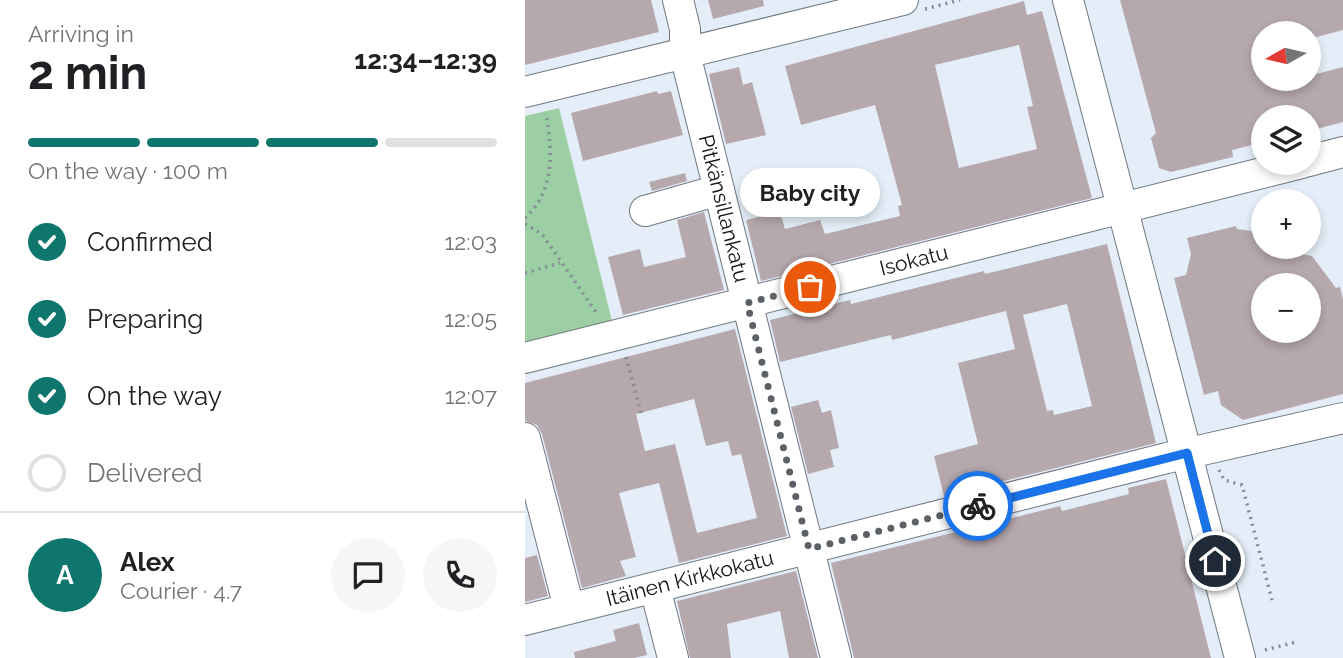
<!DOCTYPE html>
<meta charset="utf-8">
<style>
:root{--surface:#fff;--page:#f6f6f6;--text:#202124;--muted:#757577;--line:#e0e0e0;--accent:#0f766e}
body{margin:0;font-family:Raleway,sans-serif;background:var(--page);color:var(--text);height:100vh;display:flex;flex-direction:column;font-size:26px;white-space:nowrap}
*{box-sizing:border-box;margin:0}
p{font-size:23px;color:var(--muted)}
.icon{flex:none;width:38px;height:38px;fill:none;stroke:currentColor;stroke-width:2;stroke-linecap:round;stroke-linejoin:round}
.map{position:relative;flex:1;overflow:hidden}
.panel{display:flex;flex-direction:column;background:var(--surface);width:525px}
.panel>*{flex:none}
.needle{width:46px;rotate:262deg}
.tools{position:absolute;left:726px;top:21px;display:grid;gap:14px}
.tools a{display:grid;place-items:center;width:70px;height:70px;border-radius:50%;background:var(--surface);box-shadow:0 4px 10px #0003;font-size:35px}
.pin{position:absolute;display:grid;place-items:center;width:60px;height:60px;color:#fff;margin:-30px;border:4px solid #fff;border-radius:50%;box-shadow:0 2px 7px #0007}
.courier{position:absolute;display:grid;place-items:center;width:70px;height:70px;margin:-35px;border:5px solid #1a73e8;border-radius:50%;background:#fff;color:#222;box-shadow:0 2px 9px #0007}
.bubble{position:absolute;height:49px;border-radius:24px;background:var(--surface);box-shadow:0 4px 10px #0003;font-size:23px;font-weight:700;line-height:49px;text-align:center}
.head em{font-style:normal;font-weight:700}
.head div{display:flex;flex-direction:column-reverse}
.head{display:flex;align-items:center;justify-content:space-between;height:119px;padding:0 28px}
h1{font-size:46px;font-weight:700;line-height:52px}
.bar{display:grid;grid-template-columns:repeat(4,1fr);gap:10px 7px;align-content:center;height:84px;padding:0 28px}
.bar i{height:9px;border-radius:5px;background:var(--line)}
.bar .active{background:var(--accent)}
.bar p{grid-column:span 4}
.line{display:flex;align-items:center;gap:18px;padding:0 28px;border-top:2px solid var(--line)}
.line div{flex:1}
.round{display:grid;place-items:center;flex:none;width:74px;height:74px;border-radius:37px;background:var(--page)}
ol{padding:0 28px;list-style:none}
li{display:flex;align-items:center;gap:21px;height:77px}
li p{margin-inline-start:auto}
li .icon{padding:7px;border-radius:50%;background:var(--accent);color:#fff;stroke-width:4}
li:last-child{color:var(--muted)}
li i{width:38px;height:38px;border:4px solid var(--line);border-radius:50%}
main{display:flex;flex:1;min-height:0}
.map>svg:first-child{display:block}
</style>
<main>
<section class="panel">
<div class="head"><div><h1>2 min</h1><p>Arriving in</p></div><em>12:34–12:39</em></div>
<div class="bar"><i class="active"></i><i class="active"></i><i class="active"></i><i></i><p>On the way · 100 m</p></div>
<ol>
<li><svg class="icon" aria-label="check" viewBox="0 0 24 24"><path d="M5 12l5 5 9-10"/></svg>Confirmed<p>12:03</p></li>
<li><svg class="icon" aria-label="check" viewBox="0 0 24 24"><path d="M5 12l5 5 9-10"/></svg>Preparing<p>12:05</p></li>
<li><svg class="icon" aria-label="check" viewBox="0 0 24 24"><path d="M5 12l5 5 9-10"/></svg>On the way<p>12:07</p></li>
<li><i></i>Delivered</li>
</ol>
<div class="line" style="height:126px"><b class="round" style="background:var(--accent);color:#fff">A</b><div><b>Alex</b><p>Courier · 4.7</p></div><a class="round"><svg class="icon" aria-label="chat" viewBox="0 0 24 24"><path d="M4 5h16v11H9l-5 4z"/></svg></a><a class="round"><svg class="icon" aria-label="phone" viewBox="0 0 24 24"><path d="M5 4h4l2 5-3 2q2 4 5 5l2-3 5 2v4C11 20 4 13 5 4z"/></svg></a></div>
</section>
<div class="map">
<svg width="818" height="658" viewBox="0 0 818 658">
<rect width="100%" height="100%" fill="#e5eef8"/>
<!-- green -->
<path fill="#9ccfa4" d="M34 108 88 325 0 346V116Z"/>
<!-- building -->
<g fill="#b6a9ae" fill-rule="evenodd">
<path d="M0 0H126L134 32 0 65Z"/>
<path d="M183 0H238L239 6 188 19Z"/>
<path d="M595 0H818V30L784 39V33H738V79H784V76L818 67V122L784 131V117H738V142L707 150 708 157 646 172 634 168 626 138 631 133Z"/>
<path d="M499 1 502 15 517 11 567 198 236 281 221 220 255 212 260 229 295 220 300 234 375 216 373 206 377 205 350 105 276 125 260 66ZM494 45 508 106 502 107 512 149 434 168 410 65Z"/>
<path d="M214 67 218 85 227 82 241 135 201 144 184 74Z"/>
<path d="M132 91 133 94 146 91 158 135 58 161 46 113Z"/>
<path d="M160 173 162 181 127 191 124 182Z"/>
<path d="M179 212 199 290 98 315 83 257 115 249 119 267 161 257 152 220Z"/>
<path d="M711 226 712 229 734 232 738 238V247L787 256 811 288 815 287 818 299V394L718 420 696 405 693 391 679 395 649 278 661 275 666 254 662 238ZM738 285H784V331H738Z"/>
<path d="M582 244 631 443 419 496 409 456 453 444 433 363 490 349 481 311 367 340 366 335 255 362 245 320 325 300 326 304 459 271 460 274ZM542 304 567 406 529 415 528 410 522 411 498 315Z"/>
<path d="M210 329 262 536 154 563 134 483 94 493 111 557 95 561 101 576 57 588 17 434 12 425 0 421V383ZM169 399 181 446 203 441 207 456 216 454 232 518 172 533 150 444 120 451 111 414Z"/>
<path d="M293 400 297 413 306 410 314 448 305 450 309 467 283 474 266 407Z"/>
<path d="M641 479 686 658H329L306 563 535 506 537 511 604 494 603 488Z"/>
<path d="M12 555 23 596 0 602V558Z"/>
<path d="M271 571 293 658H264L255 611 202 624 206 658H165L152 601Z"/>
<path d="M114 623 122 655 109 658H50L49 652 91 641 88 630Z"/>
</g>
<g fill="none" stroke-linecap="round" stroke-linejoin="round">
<defs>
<g id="minor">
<path id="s1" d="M153 0 160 29V54L311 658"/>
<path d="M543 0 715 658"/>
<path d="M0 92 378 0"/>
<path d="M784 161 818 152"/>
<path d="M120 211 194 190"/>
<path id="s2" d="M0 358 777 163"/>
<path d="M0 438 44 608"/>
<path d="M130 588 148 658"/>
<path id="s3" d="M0 620 642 458 818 418"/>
</g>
</defs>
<!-- minor casing -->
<use href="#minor" stroke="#6f777f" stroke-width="32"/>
<!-- path -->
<g stroke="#848b92" stroke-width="3.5" stroke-dasharray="2 5" stroke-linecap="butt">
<path d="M400 9 435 0"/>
<path d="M0 218C31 189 27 151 21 113"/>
<path d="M0 224 17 234 73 315"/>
<path d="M0 273 35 263"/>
<path d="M101 357 116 413"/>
<path d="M694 470 699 480 717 485 747 600"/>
<path d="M740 650 771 642"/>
</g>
<!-- minor -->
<use href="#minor" stroke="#fff" stroke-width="30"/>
</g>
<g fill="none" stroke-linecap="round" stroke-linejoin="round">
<!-- done -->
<path stroke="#5b6166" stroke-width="7" stroke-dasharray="0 12.6" d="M285 287 222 303 284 549 453 506"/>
<!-- route -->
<path stroke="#1a73e8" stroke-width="9" d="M453 506 662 453 690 561"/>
</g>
<g text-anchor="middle" stroke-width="5" stroke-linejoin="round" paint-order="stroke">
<!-- street labels -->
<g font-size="21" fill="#111518" stroke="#f7fbff">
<text dy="7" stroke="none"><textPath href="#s1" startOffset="214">Pitkänsillankatu</textPath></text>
<text dy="7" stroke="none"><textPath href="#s2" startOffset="401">Isokatu</textPath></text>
<text dy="7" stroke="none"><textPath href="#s3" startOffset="170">Itäinen Kirkkokatu</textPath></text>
</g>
</g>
</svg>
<div class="tools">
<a><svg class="needle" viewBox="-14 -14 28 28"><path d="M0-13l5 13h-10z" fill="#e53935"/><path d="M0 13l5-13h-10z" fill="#757577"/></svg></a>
<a><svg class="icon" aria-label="layers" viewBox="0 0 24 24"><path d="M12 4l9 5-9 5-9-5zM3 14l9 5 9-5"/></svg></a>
<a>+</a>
<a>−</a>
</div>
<div class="pin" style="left:285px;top:287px;background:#ea580c"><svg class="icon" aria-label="bag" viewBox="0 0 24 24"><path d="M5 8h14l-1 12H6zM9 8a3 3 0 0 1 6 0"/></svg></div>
<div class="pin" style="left:690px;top:561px;background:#1f2937"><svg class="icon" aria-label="home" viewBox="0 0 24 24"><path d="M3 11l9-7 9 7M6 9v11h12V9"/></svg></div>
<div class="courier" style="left:453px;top:506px"><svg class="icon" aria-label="bike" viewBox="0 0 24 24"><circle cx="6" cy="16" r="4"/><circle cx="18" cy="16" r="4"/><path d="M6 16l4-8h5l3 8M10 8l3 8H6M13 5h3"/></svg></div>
<div class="bubble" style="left:215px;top:168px;width:140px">Baby city</div>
</div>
</main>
